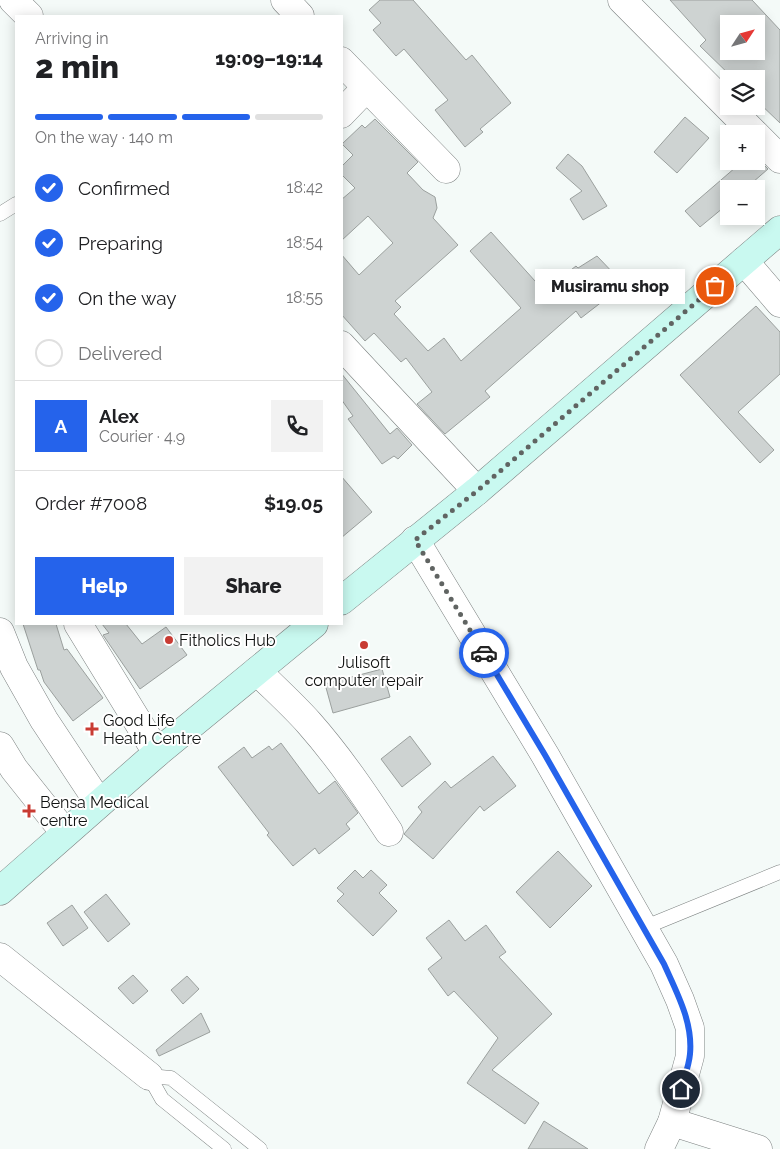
<!DOCTYPE html>
<meta charset="utf-8">
<style>
:root{--surface:#fff;--page:#f2f2f2;--text:#202124;--muted:#757577;--line:#e0e0e0;--accent:#2563eb}
body{margin:0;font-family:Raleway,sans-serif;background:var(--page);color:var(--text);height:100vh;display:flex;flex-direction:column;font-size:19px;white-space:nowrap}
*{box-sizing:border-box;margin:0}
p{font-size:16px;color:var(--muted)}
.icon{flex:none;width:28px;height:28px;fill:none;stroke:currentColor;stroke-width:2;stroke-linecap:round;stroke-linejoin:round}
.map{position:relative;flex:1;overflow:hidden}
.details{position:absolute;left:15px;top:15px;width:328px;height:610px;display:flex;flex-direction:column;background:var(--surface);border-radius:0px;box-shadow:0 2px 12px #0003}
.details>*{flex:none}
.needle{width:32px;rotate:54deg}
.buttons{position:absolute;left:720px;top:15px;display:grid;gap:10px}
.buttons a{display:grid;place-items:center;width:45px;height:45px;border-radius:0px;background:var(--surface);box-shadow:0 2px 12px #0003;font-size:25px}
.pin{position:absolute;display:grid;place-items:center;width:42px;height:42px;color:#fff;margin:-21px;border:2px solid #fff;border-radius:50%;box-shadow:0 1px 5px #0007}
.courier{position:absolute;display:grid;place-items:center;width:50px;height:50px;margin:-25px;border:4px solid #2563eb;border-radius:50%;background:#fff;color:#222;box-shadow:0 1px 6px #0007}
.bubble{position:absolute;height:35px;border-radius:0px;background:var(--surface);box-shadow:0 2px 12px #0003;font-size:16px;font-weight:800;line-height:35px;text-align:center}
.headline em{font-style:normal;font-weight:800}
.headline div{display:flex;flex-direction:column-reverse}
.headline{display:flex;align-items:center;justify-content:space-between;height:85px;padding:0 20px}
h1{font-size:32px;font-weight:800;line-height:38px}
.bar{display:grid;grid-template-columns:repeat(4,1fr);gap:8px 5px;align-content:center;height:60px;padding:0 20px}
.bar i{height:6px;border-radius:4px;background:var(--line)}
.bar .current{background:var(--accent)}
.bar p{grid-column:span 4}
.line{display:flex;align-items:center;gap:12px;padding:0 20px;border-top:1px solid var(--line)}
.line div{flex:1}
.round{display:grid;place-items:center;flex:none;width:52px;height:52px;border-radius:0px;background:var(--page)}
ol{padding:0 20px;list-style:none}
li{display:flex;align-items:center;gap:15px;height:55px}
li p{margin-inline-start:auto}
li .icon{padding:5px;border-radius:50%;background:var(--accent);color:#fff;stroke-width:4}
li:last-child{color:var(--muted)}
li i{width:28px;height:28px;border:2px solid var(--line);border-radius:50%}
.cta{display:flex;gap:10px;margin-top:auto;padding:10px 20px}
.cta a{flex:1;height:58px;border-radius:0px;background:var(--accent);color:#fff;font-size:20px;font-weight:800;line-height:58px;text-align:center}
.cta a+a{background:var(--page);color:var(--text)}
.map>svg:first-child{display:block}
</style>
<div class="map">
<svg width="780" height="1149" viewBox="0 0 780 1149">
<rect width="100%" height="100%" fill="#f4faf8"/>
<!-- building -->
<g fill="#ced3d2" stroke="#9ba09e" fill-rule="evenodd">
<path d="M380 0H413L466 60 472 55 511 103 480 129 483 132 465 147 435 110 448 100 404 49 396 56 373 30 381 23 369 10Z"/>
<path d="M670 0H752L780 30V123L756 100V79H734L700 46 706 40ZM729 24H756V51H729Z"/>
<path d="M685 117 709 138 677 173 654 152Z"/>
<path d="M375 119 418 162 407 173 423 190 435 197 437 208 433 218 458 245 395 301 401 307 394 314 428 351 444 338 461 361 521 308 470 251 491 232 544 291 576 266 578 268 597 256 617 277 595 290 603 301 581 318 576 311 485 391 490 397 445 434 417 404 432 392 406 358 401 362 374 333 365 341 341 314V254L359 275 393 243 368 216 341 241V200L355 188 341 174V167L353 155 342 144 362 125 365 128Z"/>
<path d="M568 154 582 166 607 206 583 220 570 199 582 191 556 168Z"/>
<path d="M743 161H760L768 169 745 189H729V203L700 227 685 211Z"/>
<path d="M756 306 780 332V374L738 412 774 450 760 463 680 375Z"/>
<path d="M341 373 390 434 397 428 412 445 398 459 394 456 382 464 348 419 353 416 341 399Z"/>
<path d="M341 476 372 512 341 538Z"/>
<path d="M23 624H56L64 650 67 649 103 698 73 721 44 682 40 670H38Z"/>
<path d="M102 624H126L142 644 166 627 187 655 140 689 103 635 109 633Z"/>
<path d="M382 669 390 697 333 713 325 684Z"/>
<path d="M410 736 431 764 402 787 381 759Z"/>
<path d="M281 743 319 794 335 781 358 813 346 824 350 829 319 854 315 848 293 866 267 835 269 833 218 767 244 747 252 758 269 746 272 750Z"/>
<path d="M493 756 516 786 484 811 480 806 433 859 404 834 422 812 418 807 445 781 451 788Z"/>
<path d="M558 851 592 886 550 928 516 892Z"/>
<path d="M355 870 363 878 371 870 387 885 379 893 397 911 373 936 337 901 344 894 337 888Z"/>
<path d="M106 894 130 924 108 942 84 912Z"/>
<path d="M72 905 88 928 63 946 47 923Z"/>
<path d="M449 920 465 941 486 925 506 952 499 957 552 1014 492 1070 539 1103 525 1124 467 1083 498 1038 454 991 448 996 428 969 442 958 426 938Z"/>
<path d="M133 975 148 991 133 1004 118 988Z"/>
<path d="M187 976 199 989 183 1004 171 990Z"/>
<path d="M201 1013 210 1032 159 1056 156 1050Z"/>
<path d="M544 1121 588 1149H528Z"/>
</g>
<g fill="none" stroke-linecap="round" stroke-linejoin="round">
<defs>
<g id="lane">
<path d="M0 214 16 204"/>
<path d="M643 928 780 872"/>
<path d="M149 1076 171 1078 260 1149"/>
<path d="M149 1076 162 1099 224 1149"/>
</g>
<g id="street">
<path d="M13 0 29 16"/>
<path d="M285 0 300 16"/>
<path d="M622 0 755 134"/>
<path d="M341 61 446 169"/>
<path d="M341 114 366 88"/>
<path d="M756 135 780 159"/>
<path d="M744 261 780 303"/>
<path d="M341 345 477 491"/>
<path d="M415 540 545 755 664 964 680 1000 690 1028V1056L672 1122 659 1149"/>
<path d="M78 624 157 753"/>
<path d="M0 632 14 667 44 720 99 803"/>
<path d="M257 671C274 688 293 705 309 723 339 757 364 794 389 832"/>
<path d="M0 746 14 769 65 833"/>
<path d="M0 957 149 1076"/>
<path d="M672 1122 758 1149"/>
</g>
<g id="secondary">
<path d="M341 601 477 491 780 230"/>
<path d="M0 891 157 753 314 624"/>
</g>
</defs>
<!-- lane casing -->
<use href="#lane" stroke="#7c8180" stroke-width="15"/>
<!-- street casing -->
<use href="#street" stroke="#7c8180" stroke-width="29"/>
<!-- secondary casing -->
<use href="#secondary" stroke="#7c8180" stroke-width="29"/>
<!-- lane -->
<use href="#lane" stroke="#fff" stroke-width="14"/>
<!-- street -->
<use href="#street" stroke="#fff" stroke-width="28"/>
<!-- secondary -->
<use href="#secondary" stroke="#c9f9f0" stroke-width="28"/>
</g>
<g fill="none" stroke-linecap="round" stroke-linejoin="round">
<!-- done -->
<path stroke="#606462" stroke-width="5" stroke-dasharray="0 9" d="M484 653 415 540 477 491 715 286"/>
<!-- route -->
<path stroke="#2563eb" stroke-width="6" d="M484 653 545 755 664 964C677 993 693 1022 690 1054 689 1066 684 1078 681 1089"/>
</g>
<!-- markers -->
<g fill="#c93b33" stroke="#fff" stroke-width="2">
<circle cx="169" cy="640" r="5"/>
<circle cx="364" cy="645" r="5"/>
<path d="M89.5 721.5h5v5h5v5h-5v5h-5v-5h-5v-5h5z"/>
<path d="M26.5 803.5h5v5h5v5h-5v5h-5v-5h-5v-5h5z"/>
</g>
<g text-anchor="middle" stroke-width="4" stroke-linejoin="round" paint-order="stroke">
<!-- poi labels -->
<g font-size="16" fill="#111312" stroke="#fff" text-anchor="start">
<text x="179" y="646">Fitholics Hub</text>
<text x="364" y="668" text-anchor="middle">Julisoft<tspan x="364" dy="18">computer repair</tspan></text>
<text x="103" y="726">Good Life<tspan x="103" dy="18">Heath Centre</tspan></text>
<text x="40" y="808">Bensa Medical<tspan x="40" dy="18">centre</tspan></text>
</g>
</g>
</svg>
<div class="buttons">
<a><svg class="needle" viewBox="-14 -14 28 28"><path d="M0-13l5 13h-10z" fill="#e53935"/><path d="M0 13l5-13h-10z" fill="#757577"/></svg></a>
<a><svg class="icon" aria-label="layers" viewBox="0 0 24 24"><path d="M12 4l9 5-9 5-9-5zM3 14l9 5 9-5"/></svg></a>
<a>+</a>
<a>−</a>
</div>
<div class="pin" style="left:715px;top:286px;background:#ea580c"><svg class="icon" aria-label="bag" viewBox="0 0 24 24"><path d="M5 8h14l-1 12H6zM9 8a3 3 0 0 1 6 0"/></svg></div>
<div class="pin" style="left:681px;top:1089px;background:#1f2937"><svg class="icon" aria-label="home" viewBox="0 0 24 24"><path d="M3 11l9-7 9 7M6 9v11h12V9"/></svg></div>
<div class="courier" style="left:484px;top:653px"><svg class="icon" aria-label="car" viewBox="0 0 24 24"><path d="M5 17H2v-5l4-1 3-4h7l3 4 3 1v5h-3M9 17h6M6 11h13"/><circle cx="7" cy="17" r="2"/><circle cx="17" cy="17" r="2"/></svg></div>
<div class="bubble" style="left:535px;top:269px;width:150px">Musiramu shop</div>
<section class="details">
<div class="headline"><div><h1>2 min</h1><p>Arriving in</p></div><em>19:09–19:14</em></div>
<div class="bar"><i class="current"></i><i class="current"></i><i class="current"></i><i></i><p>On the way · 140 m</p></div>
<ol>
<li><svg class="icon" aria-label="check" viewBox="0 0 24 24"><path d="M5 12l5 5 9-10"/></svg>Confirmed<p>18:42</p></li>
<li><svg class="icon" aria-label="check" viewBox="0 0 24 24"><path d="M5 12l5 5 9-10"/></svg>Preparing<p>18:54</p></li>
<li><svg class="icon" aria-label="check" viewBox="0 0 24 24"><path d="M5 12l5 5 9-10"/></svg>On the way<p>18:55</p></li>
<li><i></i>Delivered</li>
</ol>
<div class="line" style="height:90px"><b class="round" style="background:var(--accent);color:#fff">A</b><div><b>Alex</b><p>Courier · 4.9</p></div><a class="round"><svg class="icon" aria-label="phone" viewBox="0 0 24 24"><path d="M5 4h4l2 5-3 2q2 4 5 5l2-3 5 2v4C11 20 4 13 5 4z"/></svg></a></div>
<div class="line" style="height:65px"><div>Order #7008</div><b>$19.05</b></div>
<div class="cta"><a>Help</a><a>Share</a></div>
</section>
</div>
